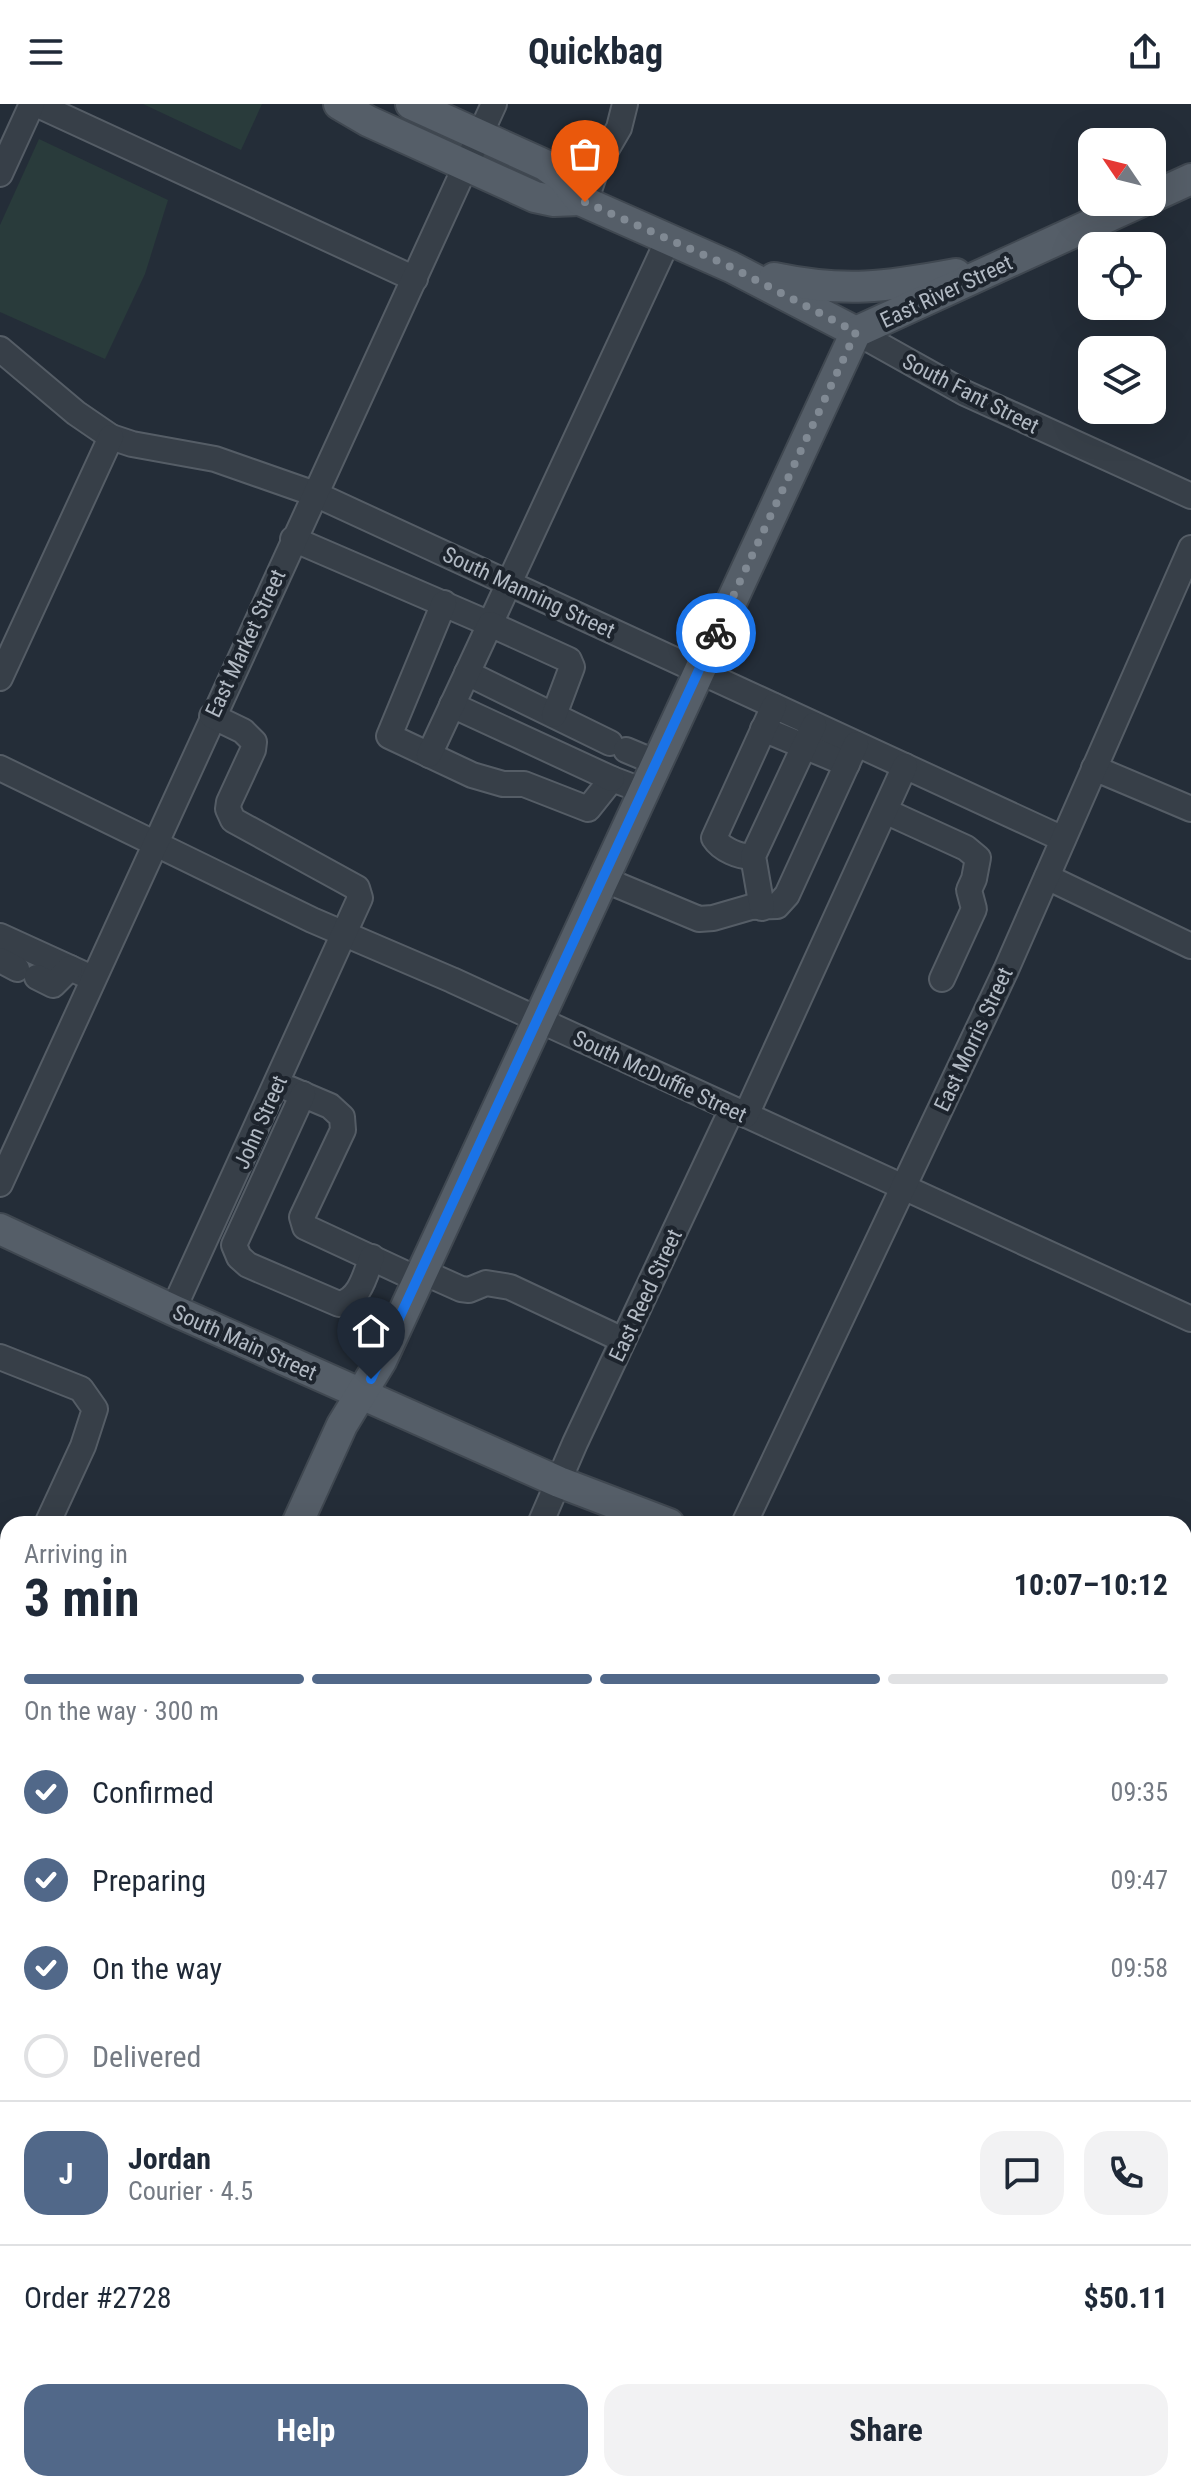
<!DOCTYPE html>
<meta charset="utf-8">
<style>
:root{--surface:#fff;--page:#f2f2f3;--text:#1f2937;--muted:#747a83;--line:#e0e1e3;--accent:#516889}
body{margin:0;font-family:"Roboto Condensed",sans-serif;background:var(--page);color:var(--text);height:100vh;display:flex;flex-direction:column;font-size:30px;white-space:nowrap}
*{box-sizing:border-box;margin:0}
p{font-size:26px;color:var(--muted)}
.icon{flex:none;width:44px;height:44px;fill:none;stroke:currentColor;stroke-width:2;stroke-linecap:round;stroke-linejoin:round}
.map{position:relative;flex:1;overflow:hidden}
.panel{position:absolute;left:0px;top:1412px;width:1192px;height:976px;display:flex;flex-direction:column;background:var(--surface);border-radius:24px 24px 0 0;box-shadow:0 8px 32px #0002}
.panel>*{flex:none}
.needle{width:52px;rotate:305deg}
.buttons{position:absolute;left:1078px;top:24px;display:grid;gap:16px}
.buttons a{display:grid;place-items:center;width:88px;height:88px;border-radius:16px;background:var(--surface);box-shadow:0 8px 32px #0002;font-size:40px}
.pin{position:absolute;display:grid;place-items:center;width:68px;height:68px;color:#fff;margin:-82px -34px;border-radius:50% 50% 50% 0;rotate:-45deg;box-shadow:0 0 8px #0007}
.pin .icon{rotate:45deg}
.courier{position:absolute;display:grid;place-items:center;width:80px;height:80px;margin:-40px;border:6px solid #1a73e8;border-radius:50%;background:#fff;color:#222;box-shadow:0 2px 10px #0007}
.headline em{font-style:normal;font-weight:700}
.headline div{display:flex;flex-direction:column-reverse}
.headline{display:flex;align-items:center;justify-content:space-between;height:136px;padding:0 24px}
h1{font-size:52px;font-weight:700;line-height:60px}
.bar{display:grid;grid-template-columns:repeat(4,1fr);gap:12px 8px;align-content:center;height:96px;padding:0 24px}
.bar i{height:10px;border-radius:6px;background:var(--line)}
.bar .on{background:var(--accent)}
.bar p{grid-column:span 4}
.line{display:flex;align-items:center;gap:20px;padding:0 24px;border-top:2px solid var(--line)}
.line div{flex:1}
.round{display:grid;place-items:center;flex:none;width:84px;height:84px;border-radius:24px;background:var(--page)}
ol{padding:0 24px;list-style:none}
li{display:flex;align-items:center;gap:24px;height:88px}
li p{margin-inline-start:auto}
li .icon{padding:8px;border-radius:50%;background:var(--accent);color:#fff;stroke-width:4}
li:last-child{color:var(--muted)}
li i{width:44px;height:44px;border:4px solid var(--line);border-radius:50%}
.cta{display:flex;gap:16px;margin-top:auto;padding:16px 24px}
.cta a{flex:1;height:92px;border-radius:24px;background:var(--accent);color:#fff;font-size:32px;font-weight:700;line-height:92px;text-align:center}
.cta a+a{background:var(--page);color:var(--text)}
header{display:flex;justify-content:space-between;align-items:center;height:104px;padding:0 24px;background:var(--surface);font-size:36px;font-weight:700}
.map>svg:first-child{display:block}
</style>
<header><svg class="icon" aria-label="menu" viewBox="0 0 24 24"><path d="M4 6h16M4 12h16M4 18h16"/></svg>Quickbag<svg class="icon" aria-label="share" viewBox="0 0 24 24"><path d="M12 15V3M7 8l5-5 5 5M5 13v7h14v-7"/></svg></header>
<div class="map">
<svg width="1191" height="2388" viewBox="0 0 1191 2388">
<rect width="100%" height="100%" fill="#242d38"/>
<!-- green -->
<g fill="#293b3b">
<path d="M143 0H262L241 46Z"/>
<path d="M39 35 168 96 145 170 105 255 0 208V121Z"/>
</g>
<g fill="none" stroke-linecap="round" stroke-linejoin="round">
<defs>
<g id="minor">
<path d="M36 0 415 175"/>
<path d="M0 70 32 0"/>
<path d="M585 98 598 60 619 24 625 0"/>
<path d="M856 228 965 289 1191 392"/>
<path d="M0 245 76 309 111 333 132 340 215 355 315 390 1063 735"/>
<path d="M293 435 490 520 668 136"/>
<path d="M444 499 389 632 472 671 503 680H524L588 705 612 675 644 687"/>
<path d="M467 569 610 639"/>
<path d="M0 574 111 333"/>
<path d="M452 601 612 675"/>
<path d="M763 625 847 660"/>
<path d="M626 646 657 659"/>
<path d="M429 651 490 520 569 556 572 563 554 611"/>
<path d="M0 664 312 816 452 876 1191 1215"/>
<path d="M1094 664 1191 705"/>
<path d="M885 707 966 744 978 754 974 775 969 786 974 805 942 875"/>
<path d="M753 752C740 754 721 745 714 734L774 602"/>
<path d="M1047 773 1191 842"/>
<path d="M603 775 699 815 713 814 751 803 777 802 787 791 856 640"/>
<path d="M762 804 753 752 814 621"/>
<path d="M0 832 92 874"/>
<path d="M0 856 17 865"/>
<path d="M37 873 53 881 70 864"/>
<path d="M290 985 330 1002 342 1013 343 1026 302 1113 305 1123 419 1176"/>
<path d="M303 990 234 1141 239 1153 248 1161 339 1200C360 1196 365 1171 372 1153"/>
<path d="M746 1011 905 662"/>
<path d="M0 1080 494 0"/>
<path d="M423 1168 461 1185 469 1186 486 1179 510 1183 623 1236"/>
<path d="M173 1206 360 794 357 784 233 716 228 705 229 698 253 646 254 638 243 627 212 612"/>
<path d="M0 1253 81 1285 95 1305 83 1342 47 1420"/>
<path d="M540 1420 575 1339 732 1005"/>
<path d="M744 1420 1006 866 1191 444"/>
<path d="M0 1521 8 1505"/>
<path d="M1184 1532 1191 1518"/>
<path d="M1184 1889 1191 1874"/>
<path d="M0 2006 8 2010"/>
<path d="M0 2092 8 2071"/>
<path d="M0 2267 8 2252"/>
<path d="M0 2362 8 2366"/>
<path d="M36 2380 52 2388"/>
<path d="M703 2380 722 2388"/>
<path d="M289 2388 293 2380"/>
<path d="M596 2388 600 2380"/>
<path d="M906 2388 911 2380"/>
</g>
<g id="major">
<path d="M339 0 368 17 535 93 554 97 580 96"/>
<path d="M411 0 545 61 563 74 580 96 731 163 856 228"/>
<path d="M1152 93 1191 75"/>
<path d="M774 174C845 189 886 183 956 170"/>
<path d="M0 1125 173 1206 559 1378 669 1420"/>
<path d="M297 1420 342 1321 381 1257 856 228 1140 98"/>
<path d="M0 1578 8 1583"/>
<path d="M1184 1642 1191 1645"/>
<path d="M1184 2152 1191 2156"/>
</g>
</defs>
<!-- minor casing -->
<use href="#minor" stroke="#555d66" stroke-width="28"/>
<!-- major casing -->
<use href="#major" stroke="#404851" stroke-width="34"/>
<!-- minor -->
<use href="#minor" stroke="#373f48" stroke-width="24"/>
<!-- major -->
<use href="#major" stroke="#555e68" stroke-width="30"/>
</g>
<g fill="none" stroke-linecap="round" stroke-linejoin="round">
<!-- done -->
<path stroke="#808993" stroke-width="8" stroke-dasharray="0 14.4" d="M585 98 731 163 856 228 716 529"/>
<!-- route -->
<path stroke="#1a73e8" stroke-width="10" d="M371 1275 716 529"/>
</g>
<g text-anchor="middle" stroke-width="8" stroke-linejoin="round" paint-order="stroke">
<!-- street labels -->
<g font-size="22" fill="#b2bac4" stroke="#1d242d">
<text transform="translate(946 187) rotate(-25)" y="8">East River Street</text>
<text transform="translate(971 289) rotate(27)" y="8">South Fant Street</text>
<text transform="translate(529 488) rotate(25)" y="8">South Manning Street</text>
<text transform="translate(245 539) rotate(-65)" y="8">East Market Street</text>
<text transform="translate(973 935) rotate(-65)" y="8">East Morris Street</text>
<text transform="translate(660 972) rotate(25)" y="8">South McDuffie Street</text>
<text transform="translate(260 1018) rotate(-66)" y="8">John Street</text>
<text transform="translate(645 1191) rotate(-65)" y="8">East Reed Street</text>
<text transform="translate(245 1238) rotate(24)" y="8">South Main Street</text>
</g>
</g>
</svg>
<div class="buttons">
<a><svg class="needle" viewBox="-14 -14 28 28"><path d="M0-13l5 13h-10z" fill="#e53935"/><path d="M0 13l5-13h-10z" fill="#747a83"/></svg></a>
<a><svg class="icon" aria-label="locate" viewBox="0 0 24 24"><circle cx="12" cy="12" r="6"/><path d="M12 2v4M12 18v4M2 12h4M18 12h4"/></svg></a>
<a><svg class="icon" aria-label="layers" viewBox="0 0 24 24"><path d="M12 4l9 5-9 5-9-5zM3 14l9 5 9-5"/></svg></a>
</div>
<div class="pin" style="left:585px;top:98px;background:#ea580c"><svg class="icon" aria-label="bag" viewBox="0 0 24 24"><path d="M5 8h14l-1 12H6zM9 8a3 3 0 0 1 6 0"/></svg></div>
<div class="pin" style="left:371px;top:1275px;background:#1f2937"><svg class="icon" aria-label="home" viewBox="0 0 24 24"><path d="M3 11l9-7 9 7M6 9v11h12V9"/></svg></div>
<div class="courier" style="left:716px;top:529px"><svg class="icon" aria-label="bike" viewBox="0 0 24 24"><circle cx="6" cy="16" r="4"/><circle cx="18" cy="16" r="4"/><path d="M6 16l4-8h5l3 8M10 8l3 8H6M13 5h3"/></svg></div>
<section class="panel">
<div class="headline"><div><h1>3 min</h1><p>Arriving in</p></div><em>10:07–10:12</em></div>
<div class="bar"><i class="on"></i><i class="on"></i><i class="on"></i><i></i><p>On the way · 300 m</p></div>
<ol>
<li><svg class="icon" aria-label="check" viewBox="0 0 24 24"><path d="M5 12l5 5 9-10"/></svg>Confirmed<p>09:35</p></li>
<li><svg class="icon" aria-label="check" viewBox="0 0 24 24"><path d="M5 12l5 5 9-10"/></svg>Preparing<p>09:47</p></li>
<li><svg class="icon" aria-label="check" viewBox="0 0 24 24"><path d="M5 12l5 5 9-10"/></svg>On the way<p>09:58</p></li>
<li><i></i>Delivered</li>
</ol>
<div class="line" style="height:144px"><b class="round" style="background:var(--accent);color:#fff">J</b><div><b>Jordan</b><p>Courier · 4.5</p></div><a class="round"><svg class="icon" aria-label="chat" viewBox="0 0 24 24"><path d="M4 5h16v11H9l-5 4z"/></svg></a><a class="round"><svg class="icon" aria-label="phone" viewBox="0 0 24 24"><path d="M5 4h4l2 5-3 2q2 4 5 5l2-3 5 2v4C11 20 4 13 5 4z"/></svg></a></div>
<div class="line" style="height:104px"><div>Order #2728</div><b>$50.11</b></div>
<div class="cta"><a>Help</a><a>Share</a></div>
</section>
</div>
